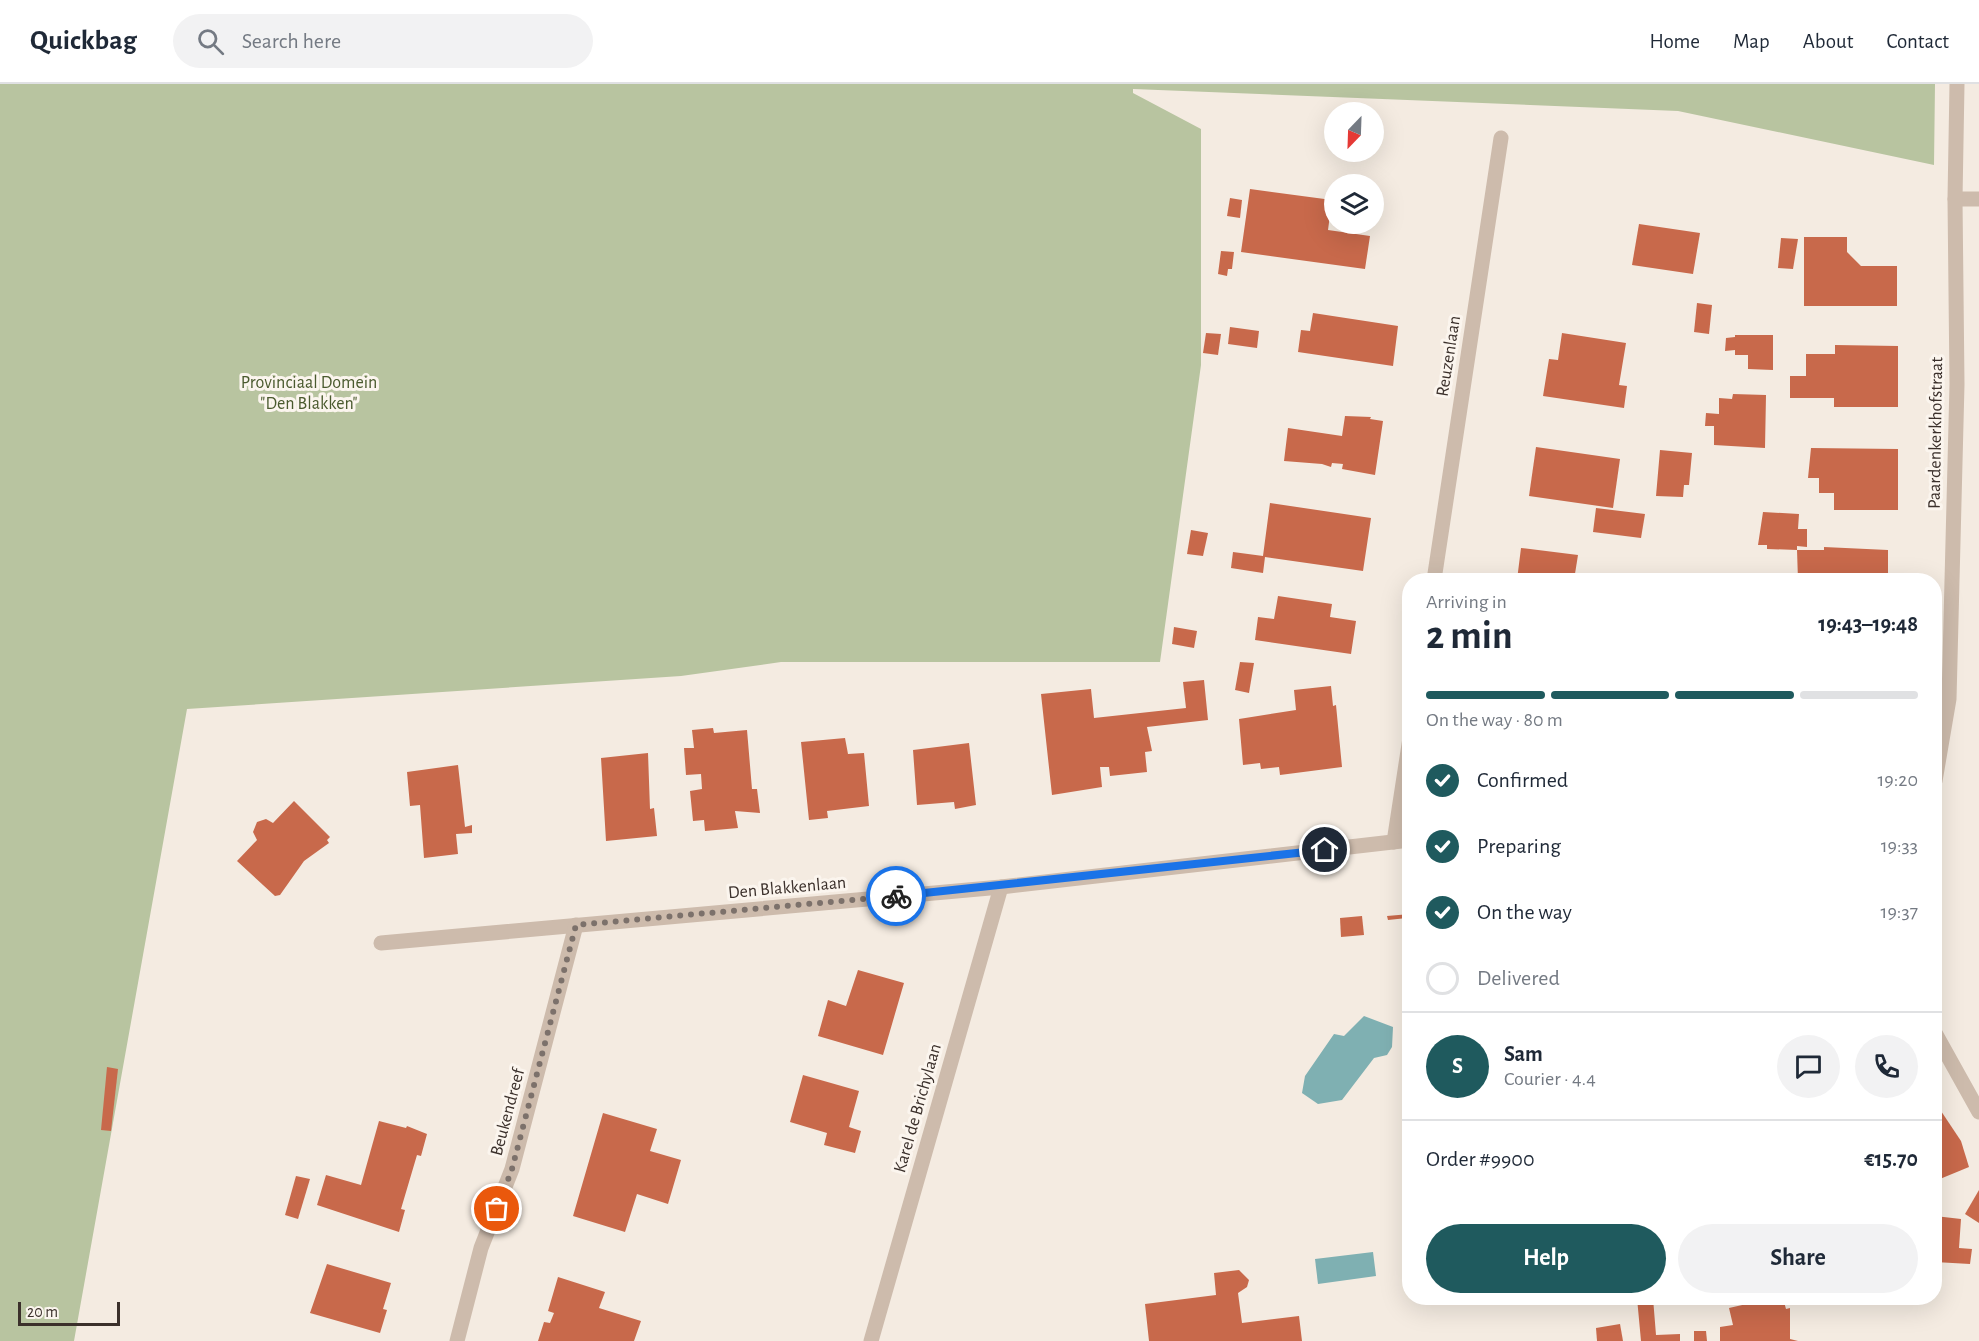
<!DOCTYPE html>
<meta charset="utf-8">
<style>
:root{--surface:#fff;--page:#f2f2f3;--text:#1f2937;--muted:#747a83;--line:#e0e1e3;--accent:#1f5a5e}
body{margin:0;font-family:"Alegreya Sans",sans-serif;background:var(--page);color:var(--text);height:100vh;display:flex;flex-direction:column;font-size:22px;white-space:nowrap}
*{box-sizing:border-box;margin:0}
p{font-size:20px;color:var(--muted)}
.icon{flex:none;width:33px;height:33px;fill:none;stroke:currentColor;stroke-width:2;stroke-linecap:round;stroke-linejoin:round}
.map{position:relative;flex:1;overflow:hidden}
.side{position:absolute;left:1402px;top:489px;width:540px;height:732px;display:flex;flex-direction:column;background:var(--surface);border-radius:24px;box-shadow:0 6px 24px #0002}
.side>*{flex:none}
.needle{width:39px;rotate:203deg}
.fabs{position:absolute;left:1324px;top:18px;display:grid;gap:12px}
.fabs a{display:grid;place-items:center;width:60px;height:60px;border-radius:50%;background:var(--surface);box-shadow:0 6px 24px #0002;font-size:30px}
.scale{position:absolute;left:18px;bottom:15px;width:102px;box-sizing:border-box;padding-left:6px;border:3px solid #3b302b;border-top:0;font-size:16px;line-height:21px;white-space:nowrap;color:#3b302b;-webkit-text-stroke:4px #fbf5ee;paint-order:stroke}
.pin{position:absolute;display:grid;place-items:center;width:51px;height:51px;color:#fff;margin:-26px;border:3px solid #fff;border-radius:50%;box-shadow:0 2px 6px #0007}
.courier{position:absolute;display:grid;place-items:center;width:60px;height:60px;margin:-30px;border:4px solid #1a73e8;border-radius:50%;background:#fff;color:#222;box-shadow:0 2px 8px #0007}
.headline em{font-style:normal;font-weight:700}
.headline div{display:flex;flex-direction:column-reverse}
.headline{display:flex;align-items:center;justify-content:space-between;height:102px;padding:0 24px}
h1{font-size:39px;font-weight:700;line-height:45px}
.bar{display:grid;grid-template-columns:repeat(4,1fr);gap:9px 6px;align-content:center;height:72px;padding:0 24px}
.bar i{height:8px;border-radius:4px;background:var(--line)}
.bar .on{background:var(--accent)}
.bar p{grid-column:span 4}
.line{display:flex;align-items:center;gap:15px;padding:0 24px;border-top:2px solid var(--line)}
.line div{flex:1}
.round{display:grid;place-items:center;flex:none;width:63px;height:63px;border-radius:32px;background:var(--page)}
ol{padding:0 24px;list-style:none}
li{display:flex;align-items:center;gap:18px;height:66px}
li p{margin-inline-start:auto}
li .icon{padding:6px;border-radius:50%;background:var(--accent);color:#fff;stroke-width:4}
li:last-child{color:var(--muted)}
li i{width:33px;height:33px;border:3px solid var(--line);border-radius:50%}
.cta{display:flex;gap:12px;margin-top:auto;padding:12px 24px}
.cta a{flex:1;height:69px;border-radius:36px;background:var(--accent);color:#fff;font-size:24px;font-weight:700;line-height:69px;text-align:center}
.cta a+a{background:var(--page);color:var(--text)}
header{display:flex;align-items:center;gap:36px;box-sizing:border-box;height:84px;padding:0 30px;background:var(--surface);border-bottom:2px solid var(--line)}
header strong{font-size:28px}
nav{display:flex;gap:33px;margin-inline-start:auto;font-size:21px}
.search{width:420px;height:54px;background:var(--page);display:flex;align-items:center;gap:15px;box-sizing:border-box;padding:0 21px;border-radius:33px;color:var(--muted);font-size:22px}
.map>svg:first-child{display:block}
</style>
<header>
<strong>Quickbag</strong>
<div class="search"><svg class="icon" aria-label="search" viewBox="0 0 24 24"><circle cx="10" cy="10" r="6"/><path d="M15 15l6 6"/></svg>Search here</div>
<nav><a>Home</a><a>Map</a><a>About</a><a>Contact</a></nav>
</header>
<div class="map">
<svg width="1979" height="1257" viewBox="0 0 1979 1257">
<rect width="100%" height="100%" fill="#f4ebe1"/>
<!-- green -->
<path fill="#b8c4a0" d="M0 0H1935L1934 81 1678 27 1133 5V9L1201 45V281L1160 578H781L681 592 187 625 74 1257H0Z"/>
<!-- water -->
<g fill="#7fb0b2">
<path d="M1364 932 1393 943 1392 963 1387 971 1374 974 1342 1016 1318 1020 1302 1009 1305 992 1334 950 1344 952Z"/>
<path d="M1373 1168 1376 1192 1318 1200 1315 1175Z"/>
</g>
<!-- building -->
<g fill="#c8694b">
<path d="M1250 105 1332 116 1328 146 1370 152 1365 185 1241 168Z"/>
<path d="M1230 114 1242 116 1240 134 1227 132Z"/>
<path d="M1639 140 1700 149 1693 190 1632 181Z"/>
<path d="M1804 153H1847V168L1861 182H1897V222H1804Z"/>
<path d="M1781 154 1798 155 1793 185 1778 184Z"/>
<path d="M1221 167 1234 168 1232 185H1228L1227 192 1218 190Z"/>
<path d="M1697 219 1712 221 1709 250 1694 248Z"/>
<path d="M1313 229 1398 242 1393 282 1298 268 1301 246 1310 247Z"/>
<path d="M1230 243 1259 247 1257 264 1228 260Z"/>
<path d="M1206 249 1221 250 1218 271 1203 269Z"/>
<path d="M1562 249 1626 259 1619 301 1627 302 1624 324 1543 312 1549 275 1558 276Z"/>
<path d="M1735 251H1773V286L1748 285V271H1735V266L1725 267 1726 254 1735 253Z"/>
<path d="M1835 261 1898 262V323H1834V314H1790V292H1806V270H1835Z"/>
<path d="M1733 310 1766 311 1765 364 1714 361V342H1705L1706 329 1719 330V314L1732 315Z"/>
<path d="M1345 332 1371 333 1370 335 1383 337 1375 391 1342 385 1343 380 1332 379 1331 383 1322 380 1284 377 1288 344 1342 352Z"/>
<path d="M1536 363 1620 375 1613 424 1529 412Z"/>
<path d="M1811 364 1898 365V426H1834V409H1819V394H1808Z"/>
<path d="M1660 366 1692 369 1689 401H1684L1683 413 1656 412Z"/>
<path d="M1270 419 1371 434 1363 487 1265 473 1263 489 1231 484 1233 468 1263 472Z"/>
<path d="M1596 424 1645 430 1641 454 1593 448Z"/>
<path d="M1763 428 1799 430 1798 445H1807V463L1797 462V466L1767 465V461H1758Z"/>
<path d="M1191 446 1208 449 1203 472 1187 470Z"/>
<path d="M1824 463 1888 466V496H1798L1797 466H1824Z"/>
<path d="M1521 464 1578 471 1574 496H1517Z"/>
<path d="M1278 512 1332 520 1330 533 1356 537 1351 570 1255 556 1258 533 1274 535Z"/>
<path d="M1174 543 1197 547 1194 564 1172 560Z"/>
<path d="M1240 578 1254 579 1249 609 1235 606Z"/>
<path d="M1204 596 1208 636 1147 643 1152 667 1145 668 1147 688 1110 692 1109 683H1100L1102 703 1052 711 1041 610 1091 605 1094 634 1186 624 1183 598Z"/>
<path d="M1331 602 1333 622 1336 621 1342 683 1280 691 1279 683 1261 685 1260 679 1243 681 1239 635 1296 626 1294 606Z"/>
<path d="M713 644 714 649 747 646 752 705H757L760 729 735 727 738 744 705 747 704 736 693 737 690 707 702 705 701 690 686 691 684 664H694L692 646Z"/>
<path d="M845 654 848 670 864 669 869 722 827 727 828 734 809 736 801 658Z"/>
<path d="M969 659 976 721 955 725 954 718 917 721 913 666Z"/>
<path d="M648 669 650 725 654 724 657 752 606 757 601 674Z"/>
<path d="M458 681 465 743 472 741V749L456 750 458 770 424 774 420 721 410 722 407 688Z"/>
<path d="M294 717 330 753 327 756 329 759 304 777 280 811 275 812 237 777 257 756 253 748 257 738 266 735 273 739Z"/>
<path d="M1410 830V845L1407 834 1388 836 1387 832Z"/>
<path d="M1362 832 1364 851 1341 853 1340 834Z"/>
<path d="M858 886 904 899 883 971 818 952 828 916 846 922Z"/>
<path d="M107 983 118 985 111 1047 101 1046Z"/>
<path d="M803 991 859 1007 849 1043 861 1047 855 1069 824 1061 827 1049 790 1038Z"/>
<path d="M1935 1018 1961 1057 1969 1083 1935 1097Z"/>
<path d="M603 1029 657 1045 650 1067 681 1076 668 1120 637 1110 625 1148 573 1132Z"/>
<path d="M379 1037 406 1044 407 1042 427 1050 421 1072 417 1071 401 1125 405 1126 399 1148 317 1121 326 1091 361 1101Z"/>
<path d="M296 1092 310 1095 298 1135 285 1131Z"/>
<path d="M1979 1106V1139L1965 1130Z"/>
<path d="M1935 1132 1961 1135 1959 1164 1972 1165 1970 1180 1935 1178Z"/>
<path d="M327 1180 391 1199 383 1225 387 1226 380 1249 310 1229Z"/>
<path d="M1239 1186 1249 1196 1247 1203 1238 1209 1242 1239 1299 1232 1302 1257H1149L1145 1220 1216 1211 1214 1189Z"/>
<path d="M558 1193 605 1208 599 1224 641 1237 634 1257H538L544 1238 550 1239 554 1229 548 1227Z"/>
<path d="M1637 1214H1653L1656 1251 1680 1250V1257H1641Z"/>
<path d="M1773 1214H1783L1786 1225 1790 1224V1255L1798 1257H1720V1243L1733 1241 1729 1224Z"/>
<path d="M1620 1240 1623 1257H1597L1596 1244Z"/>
<path d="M1694 1247H1706L1707 1257H1694Z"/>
</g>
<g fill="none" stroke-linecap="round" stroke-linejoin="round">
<!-- minor -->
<g stroke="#cdbbac" stroke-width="15">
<path d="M1955 115H1979"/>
<path d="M1434 496 1501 54"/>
<path d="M1935 697 1949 615 1957 300 1955 115 1957 0"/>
<path d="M1394 758 1410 654"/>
<path d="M381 859 1001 803 1410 756"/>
<path d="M1935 949 1979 1028"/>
<path d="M457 1257 481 1164 512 1085 576 841"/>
<path d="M871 1257 1001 803"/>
</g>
</g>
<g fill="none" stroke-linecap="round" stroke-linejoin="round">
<!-- done -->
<path stroke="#7c716b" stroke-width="6" stroke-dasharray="0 10.8" d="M497 1125 512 1085 576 841 896 812"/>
<!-- route -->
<path stroke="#1a73e8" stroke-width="8" d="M896 812 1325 766"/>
</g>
<g text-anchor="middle" stroke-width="6" stroke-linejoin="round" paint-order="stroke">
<!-- street labels -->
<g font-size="18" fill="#3b302b" stroke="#fbf5ee">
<text transform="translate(1448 272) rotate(-81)" y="6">Reuzenlaan</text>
<text transform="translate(1935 349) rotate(-89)" y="6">Paardenkerkhofstraat</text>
<text transform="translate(787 803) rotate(-5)" y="6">Den Blakkenlaan</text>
<text transform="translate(917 1024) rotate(-74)" y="6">Karel de Brichylaan</text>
<text transform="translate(507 1028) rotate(-75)" y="6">Beukendreef</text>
</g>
<!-- park labels -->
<g font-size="18" fill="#4a5a2e" stroke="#fbf5ee">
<text x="309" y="304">Provinciaal Domein<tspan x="309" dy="21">"Den Blakken"</tspan></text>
</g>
</g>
</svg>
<div class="fabs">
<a><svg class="needle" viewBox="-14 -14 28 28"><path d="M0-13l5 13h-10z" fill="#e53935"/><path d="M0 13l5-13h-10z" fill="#747a83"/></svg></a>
<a><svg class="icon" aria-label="layers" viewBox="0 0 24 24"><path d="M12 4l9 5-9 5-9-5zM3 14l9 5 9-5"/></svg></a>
</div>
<div class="scale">20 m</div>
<div class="pin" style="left:497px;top:1125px;background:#ea580c"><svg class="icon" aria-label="bag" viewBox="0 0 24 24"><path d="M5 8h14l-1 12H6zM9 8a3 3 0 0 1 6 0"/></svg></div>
<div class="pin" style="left:1325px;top:766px;background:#1f2937"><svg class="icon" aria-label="home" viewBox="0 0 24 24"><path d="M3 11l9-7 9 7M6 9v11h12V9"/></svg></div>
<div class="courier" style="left:896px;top:812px"><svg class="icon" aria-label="bike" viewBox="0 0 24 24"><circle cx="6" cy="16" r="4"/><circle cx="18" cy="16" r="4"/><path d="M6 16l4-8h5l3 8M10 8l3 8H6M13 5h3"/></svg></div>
<section class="side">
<div class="headline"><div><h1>2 min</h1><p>Arriving in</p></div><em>19:43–19:48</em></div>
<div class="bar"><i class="on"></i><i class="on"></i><i class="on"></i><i></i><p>On the way · 80 m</p></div>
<ol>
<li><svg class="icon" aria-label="check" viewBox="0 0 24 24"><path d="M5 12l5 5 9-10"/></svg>Confirmed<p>19:20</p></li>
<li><svg class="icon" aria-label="check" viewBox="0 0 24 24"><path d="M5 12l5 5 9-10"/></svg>Preparing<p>19:33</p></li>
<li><svg class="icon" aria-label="check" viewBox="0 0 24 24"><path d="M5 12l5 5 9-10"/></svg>On the way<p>19:37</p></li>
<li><i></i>Delivered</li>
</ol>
<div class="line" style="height:108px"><b class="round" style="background:var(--accent);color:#fff">S</b><div><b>Sam</b><p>Courier · 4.4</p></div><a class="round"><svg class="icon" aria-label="chat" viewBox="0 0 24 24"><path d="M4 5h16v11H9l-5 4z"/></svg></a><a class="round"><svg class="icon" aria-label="phone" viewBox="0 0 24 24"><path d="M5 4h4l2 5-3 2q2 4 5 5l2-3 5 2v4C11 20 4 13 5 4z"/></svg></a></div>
<div class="line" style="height:78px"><div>Order #9900</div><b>€15.70</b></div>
<div class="cta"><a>Help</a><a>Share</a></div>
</section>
</div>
